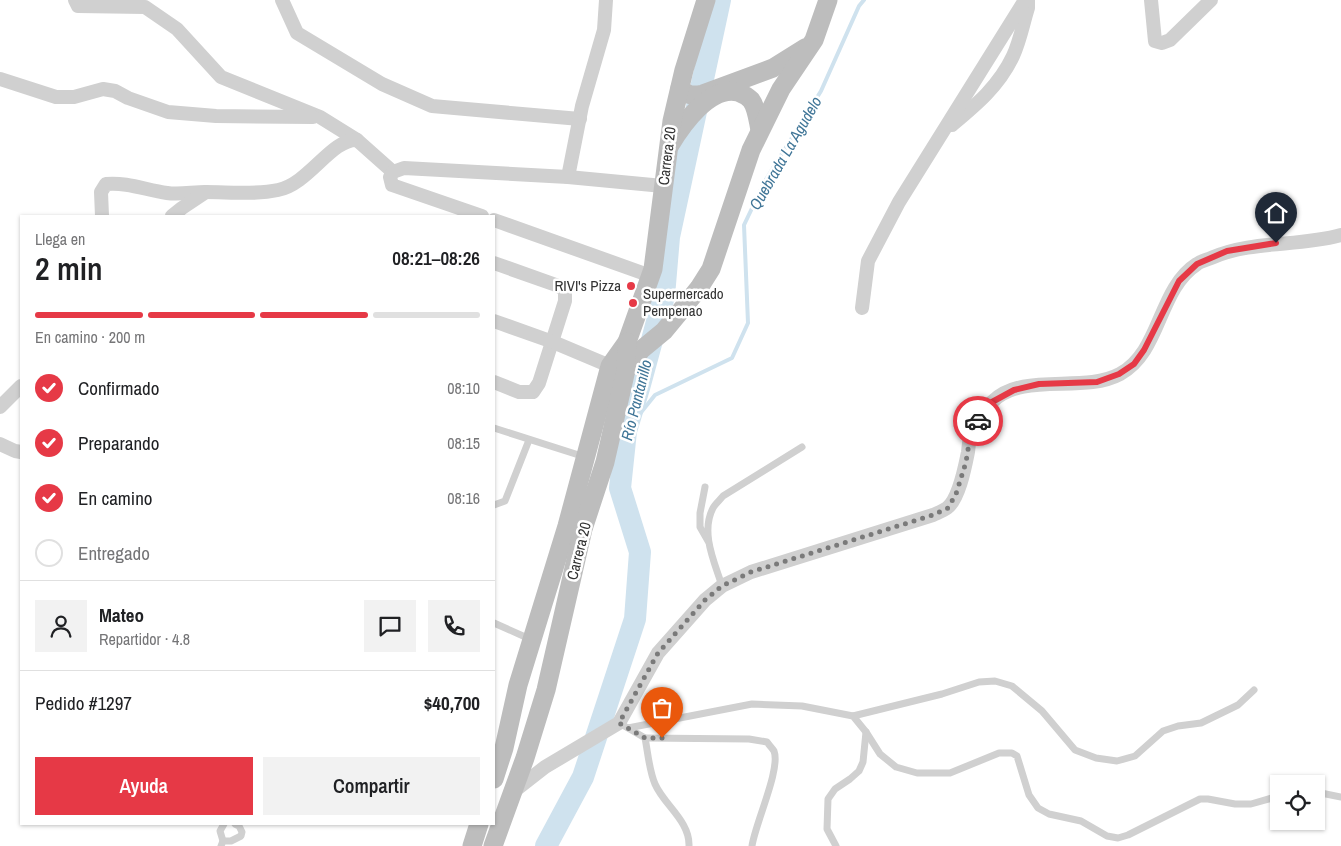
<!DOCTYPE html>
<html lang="es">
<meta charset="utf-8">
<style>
:root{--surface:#fff;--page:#f2f2f2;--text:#202124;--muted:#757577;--line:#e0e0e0;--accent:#e63946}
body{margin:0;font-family:"Archivo Narrow",sans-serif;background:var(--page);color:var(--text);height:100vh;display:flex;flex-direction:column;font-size:19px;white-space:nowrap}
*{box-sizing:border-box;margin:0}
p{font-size:16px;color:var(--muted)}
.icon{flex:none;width:28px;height:28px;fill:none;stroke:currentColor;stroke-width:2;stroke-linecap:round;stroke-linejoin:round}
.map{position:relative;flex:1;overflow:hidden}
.drawer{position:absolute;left:20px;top:215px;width:475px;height:610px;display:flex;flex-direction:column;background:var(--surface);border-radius:0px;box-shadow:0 1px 4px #0004}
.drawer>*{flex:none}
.tools{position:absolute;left:1270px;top:775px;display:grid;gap:10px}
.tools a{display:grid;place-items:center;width:55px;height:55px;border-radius:0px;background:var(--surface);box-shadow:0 1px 4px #0004;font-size:25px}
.pin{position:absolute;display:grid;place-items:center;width:42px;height:42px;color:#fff;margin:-51px -21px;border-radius:50% 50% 50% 0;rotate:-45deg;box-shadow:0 0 5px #0007}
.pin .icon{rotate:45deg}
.courier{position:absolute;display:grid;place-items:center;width:50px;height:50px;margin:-25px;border:4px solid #e63946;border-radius:50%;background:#fff;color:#222;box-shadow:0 1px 6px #0007}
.headline em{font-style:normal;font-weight:600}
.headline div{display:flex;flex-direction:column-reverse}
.headline{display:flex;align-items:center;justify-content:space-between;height:85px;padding:0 15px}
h1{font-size:32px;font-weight:600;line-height:38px}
.bar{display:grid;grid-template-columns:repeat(4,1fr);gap:8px 5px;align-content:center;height:60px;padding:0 15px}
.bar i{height:6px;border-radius:4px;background:var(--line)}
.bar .current{background:var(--accent)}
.bar p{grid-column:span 4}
.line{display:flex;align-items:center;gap:12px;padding:0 15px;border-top:1px solid var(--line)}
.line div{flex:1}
.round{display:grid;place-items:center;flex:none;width:52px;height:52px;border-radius:0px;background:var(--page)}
ol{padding:0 15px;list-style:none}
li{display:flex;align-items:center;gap:15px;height:55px}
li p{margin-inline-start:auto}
li .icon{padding:5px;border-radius:50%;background:var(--accent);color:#fff;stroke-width:4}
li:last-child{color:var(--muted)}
li i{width:28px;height:28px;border:2px solid var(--line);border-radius:50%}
.cta{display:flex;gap:10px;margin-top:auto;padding:10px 15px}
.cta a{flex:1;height:58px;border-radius:0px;background:var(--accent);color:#fff;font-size:20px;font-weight:600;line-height:58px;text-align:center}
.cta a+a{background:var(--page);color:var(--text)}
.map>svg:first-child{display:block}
</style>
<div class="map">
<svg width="1341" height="846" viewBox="0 0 1341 846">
<rect width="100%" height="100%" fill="#fff"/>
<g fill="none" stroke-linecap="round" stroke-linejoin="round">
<!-- stream -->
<path stroke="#cfe2ee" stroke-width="4" d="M626 431 655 395 732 358 748 323 744 225 765 181 821 91 859 6 864 0"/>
<!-- river -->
<path stroke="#cfe2ee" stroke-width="22" d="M546 846 583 777 635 619 640 552 620 488 626 431 639 388 664 296 669 237 720 0"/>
<!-- lane -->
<g stroke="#d0d0d0" stroke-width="7">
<path d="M494 428 585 457"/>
<path d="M705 487 700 513V527L708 541"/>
<path d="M494 505 505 501 529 440"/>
<path d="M722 586C715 563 700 533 713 508 715 504 720 500 723 496L802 447"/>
<path d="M494 623 532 640"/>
<path d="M853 716 942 694 979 682 995 681 1012 686 1042 711 1075 750 1096 758 1117 761 1135 756 1163 731 1178 726 1201 723 1238 705 1254 690"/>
<path d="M619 723 628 728 752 704 802 706 853 716 866 732 880 754 896 767 917 773H950L999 753H1012L1017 756 1029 795 1038 808 1049 814 1081 821 1107 836 1118 838 1128 835 1200 799H1208L1235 804H1251L1279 796"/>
<path d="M628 728 645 738C648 753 649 770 655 784 664 805 690 821 689 846"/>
<path d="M645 738 749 739 767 742C769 745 772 748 774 751 781 769 755 824 752 846"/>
<path d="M1316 792 1341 797"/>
<path d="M223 841 220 831 224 824"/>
<path d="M221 846 223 841H231L241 836 242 832 239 826 235 824"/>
<path d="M836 846 827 829 828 799 835 789 850 779 859 771 863 762 866 732"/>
</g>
<!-- street -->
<g stroke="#d0d0d0" stroke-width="14">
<path d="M75 0 78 6 145 7 177 29 221 77 320 117 357 140 393 172"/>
<path d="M282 0 297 33 382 84 432 106 580 119"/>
<path d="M1151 0 1155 41 1162 43 1170 40 1211 0"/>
<path d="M0 79 56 97H74L103 89 115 91 128 98 168 112 216 116 313 117"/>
<path d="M952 125C976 105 999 86 1013 56 1020 41 1023 24 1028 8V1"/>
<path d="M568 177 582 106 604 30 606 0"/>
<path d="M102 216 101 192 106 184C127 182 146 190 167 193 179 195 193 192 205 192 229 192 255 195 278 190 309 184 331 139 357 140"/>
<path d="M172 216 182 208 206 192"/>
<path d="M482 216 392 185 390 177 393 172 404 168 568 177 663 186"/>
<path d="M494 220 651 276"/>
<path d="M494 263 556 285 565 290V301L539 383 533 392H519L494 382"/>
<path d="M862 308 868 261 899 202 1025 0"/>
<path d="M494 321 553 342 610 366"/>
<path d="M0 407 21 386"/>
<path d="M0 444 15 451 21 452"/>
<path d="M513 792 545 767 619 723 658 653 705 600 722 586 751 572 933 515C937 513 943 511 947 508 959 499 965 467 968 452 969 445 969 436 972 430 976 421 985 409 992 402 1023 371 1083 394 1120 374 1161 352 1158 289 1197 264 1201 261 1206 260 1211 258 1253 240 1298 247 1341 235"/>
</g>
<!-- secondary -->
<g stroke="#bdbdbd" stroke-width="19">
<path d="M680 88C687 96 693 96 703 94L773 68 805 48"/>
<path d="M670 145C682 125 710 85 738 92 743 94 747 96 751 100 757 108 758 121 760 130"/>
<path d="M626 370 641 350 664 331 683 308 699 288 711 269 751 150 781 89 814 40 828 0"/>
<path d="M494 779 504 748 518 685 567 526 610 366 627 342 653 269 672 121 684 70 706 0"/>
<path d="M472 846 479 824"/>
<path d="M493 846 525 758 546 690 583 529 605 462 626 370 627 342"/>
</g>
</g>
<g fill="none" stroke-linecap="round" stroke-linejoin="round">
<!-- done -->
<path stroke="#7a7a7a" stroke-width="5" stroke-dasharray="0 9" d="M662 738H645L619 723 658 653 705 600 722 586 751 572 933 515 948 508 956 494 966 462 971 431 978 421"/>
<!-- route -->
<path stroke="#e63946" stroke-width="6" d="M978 421 992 402 1014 390 1039 384 1097 382 1119 374 1134 364 1144 350 1179 281 1197 264 1227 251 1276 243"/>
</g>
<!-- markers -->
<g fill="#e63946" stroke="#fff" stroke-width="2">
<circle cx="631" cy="286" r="5"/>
<circle cx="633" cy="303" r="5"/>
</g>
<g text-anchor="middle" stroke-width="5" stroke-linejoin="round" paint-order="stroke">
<!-- street labels -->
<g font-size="15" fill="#333" stroke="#fff">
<text transform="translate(667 156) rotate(-83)" y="5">Carrera 20</text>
<text transform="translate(579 551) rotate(-76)" y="5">Carrera 20</text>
</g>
<!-- poi labels -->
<g font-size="15" fill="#333" stroke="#fff" text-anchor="end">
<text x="621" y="291">RIVI's Pizza</text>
<text x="643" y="299" text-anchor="start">Supermercado<tspan x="643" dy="17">Pempenao</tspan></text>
</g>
<!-- water labels -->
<g font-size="16" font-style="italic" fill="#3f7597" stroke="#fff">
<text transform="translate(785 153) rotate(-60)" y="6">Quebrada La Agudelo</text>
<text transform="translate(636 400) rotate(-76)" y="6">Río Pantanillo</text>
</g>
</g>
</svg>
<div class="tools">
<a><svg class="icon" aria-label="locate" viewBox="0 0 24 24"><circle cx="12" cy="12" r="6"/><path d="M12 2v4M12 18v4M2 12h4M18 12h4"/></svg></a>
</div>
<div class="pin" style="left:662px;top:738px;background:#ea580c"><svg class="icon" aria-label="bag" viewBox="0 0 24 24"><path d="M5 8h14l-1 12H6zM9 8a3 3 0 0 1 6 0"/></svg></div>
<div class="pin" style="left:1276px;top:243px;background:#1f2937"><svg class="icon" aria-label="home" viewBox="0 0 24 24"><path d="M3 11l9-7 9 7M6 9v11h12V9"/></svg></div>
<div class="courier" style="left:978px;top:421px"><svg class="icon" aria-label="car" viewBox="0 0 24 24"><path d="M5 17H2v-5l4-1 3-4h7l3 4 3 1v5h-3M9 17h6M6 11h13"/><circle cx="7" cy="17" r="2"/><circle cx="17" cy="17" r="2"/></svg></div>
<section class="drawer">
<div class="headline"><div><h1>2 min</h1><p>Llega en</p></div><em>08:21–08:26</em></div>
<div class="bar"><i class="current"></i><i class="current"></i><i class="current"></i><i></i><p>En camino · 200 m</p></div>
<ol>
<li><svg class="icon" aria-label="check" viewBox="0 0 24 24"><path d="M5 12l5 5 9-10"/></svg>Confirmado<p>08:10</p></li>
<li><svg class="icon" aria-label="check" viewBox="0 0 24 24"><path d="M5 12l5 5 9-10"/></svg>Preparando<p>08:15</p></li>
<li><svg class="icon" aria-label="check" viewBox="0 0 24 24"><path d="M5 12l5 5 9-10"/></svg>En camino<p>08:16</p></li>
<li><i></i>Entregado</li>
</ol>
<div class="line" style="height:90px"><a class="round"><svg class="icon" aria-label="person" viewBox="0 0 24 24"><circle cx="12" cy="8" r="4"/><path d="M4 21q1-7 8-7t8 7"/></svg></a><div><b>Mateo</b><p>Repartidor · 4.8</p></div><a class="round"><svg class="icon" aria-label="chat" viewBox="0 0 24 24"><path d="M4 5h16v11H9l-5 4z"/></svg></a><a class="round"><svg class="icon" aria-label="phone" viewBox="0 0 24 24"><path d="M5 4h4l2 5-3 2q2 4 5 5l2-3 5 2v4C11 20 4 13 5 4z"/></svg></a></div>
<div class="line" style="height:65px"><div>Pedido #1297</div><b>$40,700</b></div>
<div class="cta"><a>Ayuda</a><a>Compartir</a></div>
</section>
</div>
